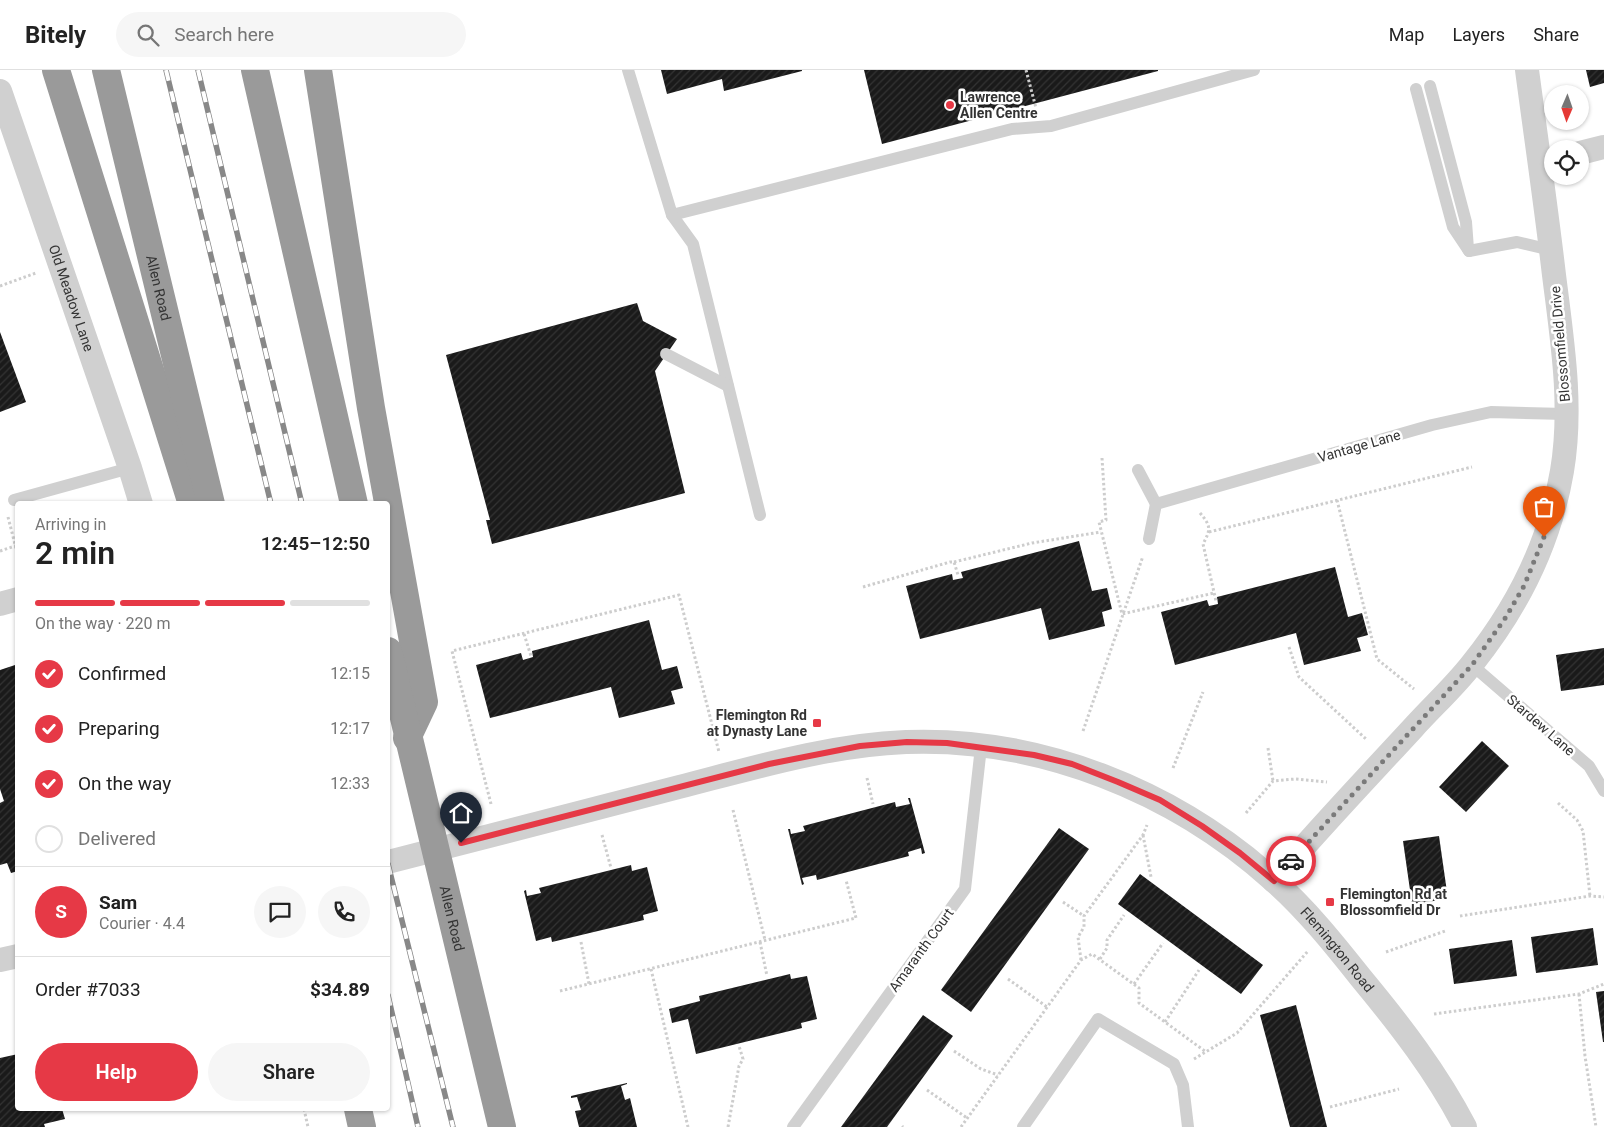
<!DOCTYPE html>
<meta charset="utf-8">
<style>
:root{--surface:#fff;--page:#f6f6f6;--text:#222;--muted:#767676;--line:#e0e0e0;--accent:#e63946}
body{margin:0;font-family:Roboto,sans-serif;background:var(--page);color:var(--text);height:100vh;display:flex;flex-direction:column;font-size:19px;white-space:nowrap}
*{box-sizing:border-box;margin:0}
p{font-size:16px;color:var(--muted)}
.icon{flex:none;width:28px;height:28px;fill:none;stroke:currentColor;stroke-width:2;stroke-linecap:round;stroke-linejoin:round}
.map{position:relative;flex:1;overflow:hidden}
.drawer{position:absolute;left:15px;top:431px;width:375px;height:610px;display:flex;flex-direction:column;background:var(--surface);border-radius:5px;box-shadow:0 1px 4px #0004}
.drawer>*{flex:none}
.needle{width:32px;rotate:182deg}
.buttons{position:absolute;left:1544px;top:15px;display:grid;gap:10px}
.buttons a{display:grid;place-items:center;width:45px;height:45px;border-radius:50%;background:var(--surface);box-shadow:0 1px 4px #0004;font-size:25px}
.pin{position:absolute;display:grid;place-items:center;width:42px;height:42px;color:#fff;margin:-51px -21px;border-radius:50% 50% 50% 0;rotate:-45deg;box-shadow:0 0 5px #0007}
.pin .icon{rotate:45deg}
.courier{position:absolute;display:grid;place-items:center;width:50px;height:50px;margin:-25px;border:4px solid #e63946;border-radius:50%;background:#fff;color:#222;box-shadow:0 1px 6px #0007}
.headline em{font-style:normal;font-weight:600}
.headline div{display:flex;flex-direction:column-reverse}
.headline{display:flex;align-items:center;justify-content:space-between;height:85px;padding:0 20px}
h1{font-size:32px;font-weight:600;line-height:38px}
.bar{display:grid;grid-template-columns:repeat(4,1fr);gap:8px 5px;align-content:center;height:60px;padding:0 20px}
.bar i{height:6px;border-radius:4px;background:var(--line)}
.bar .on{background:var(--accent)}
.bar p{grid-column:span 4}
.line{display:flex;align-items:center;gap:12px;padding:0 20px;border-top:1px solid var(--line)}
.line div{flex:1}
.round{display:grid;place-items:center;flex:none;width:52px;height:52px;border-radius:26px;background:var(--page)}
ol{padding:0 20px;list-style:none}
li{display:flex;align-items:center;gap:15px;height:55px}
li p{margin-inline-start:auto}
li .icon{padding:5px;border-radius:50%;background:var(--accent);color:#fff;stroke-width:4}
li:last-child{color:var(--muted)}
li i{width:28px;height:28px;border:2px solid var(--line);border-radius:50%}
.action{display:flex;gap:10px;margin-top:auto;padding:10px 20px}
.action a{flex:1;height:58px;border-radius:30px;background:var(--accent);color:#fff;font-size:20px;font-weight:600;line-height:58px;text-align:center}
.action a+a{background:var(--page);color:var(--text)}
header{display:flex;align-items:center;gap:30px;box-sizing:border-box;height:70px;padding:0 25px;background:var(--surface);border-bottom:1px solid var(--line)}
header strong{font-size:24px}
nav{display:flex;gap:28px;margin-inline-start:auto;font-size:18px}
.search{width:350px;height:45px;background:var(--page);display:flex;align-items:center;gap:12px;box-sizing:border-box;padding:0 18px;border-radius:28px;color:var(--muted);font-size:19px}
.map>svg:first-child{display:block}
</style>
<header>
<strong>Bitely</strong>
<div class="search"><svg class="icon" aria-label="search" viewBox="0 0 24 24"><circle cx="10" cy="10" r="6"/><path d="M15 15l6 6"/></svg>Search here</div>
<nav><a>Map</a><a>Layers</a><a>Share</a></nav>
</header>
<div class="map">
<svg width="1604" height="1057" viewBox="0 0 1604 1057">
<defs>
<pattern id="building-hatch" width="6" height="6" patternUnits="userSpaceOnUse" patternTransform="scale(1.25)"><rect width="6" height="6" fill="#1a1a1a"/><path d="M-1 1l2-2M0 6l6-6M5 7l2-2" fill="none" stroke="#333"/></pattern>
</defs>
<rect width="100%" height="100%" fill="#fff"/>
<!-- building -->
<g fill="url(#building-hatch)">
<path d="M661 0H802V1L724 21 722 9 667 24Z"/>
<path d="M864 0H1158V1L882 74Z"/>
<path d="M1586 0H1604V13L1590 17Z"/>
<path d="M637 233 643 251 677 269 655 301 685 423 492 474 486 450H490L446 285Z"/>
<path d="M0 262 26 332 0 342Z"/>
<path d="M1079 471 1092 521 1107 518 1112 539 1102 542 1105 556 1049 570 1041 538 920 569 906 516 952 504 953 510 963 508 961 502Z"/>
<path d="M1335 497 1348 547 1362 543 1368 565 1357 568 1361 581 1304 595 1296 563 1175 595 1161 542 1207 530 1209 536 1218 534 1217 527Z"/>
<path d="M649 550 662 600 677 596 683 618 671 621 675 634 619 648 611 617 490 648 476 595 521 583 523 590 533 587 532 581Z"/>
<path d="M1604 578V615L1561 621 1556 585Z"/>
<path d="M15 595 18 603V801L11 803 7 793 0 795V733L4 731 0 719V600Z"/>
<path d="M1482 671 1509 696 1466 742 1439 717Z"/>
<path d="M908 728H910L925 783 922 784 921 778 908 782 909 786 817 810 816 805 802 808 804 814 802 815 788 759H790L791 764 805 761 803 756 895 732 896 737 910 734Z"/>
<path d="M1059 758 1089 779 971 942 941 920Z"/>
<path d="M1439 766 1448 829 1412 834 1403 771Z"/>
<path d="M631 795 632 801 647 797 658 841 643 845 644 850 552 872 551 867 536 871 524 821 526 820 527 826 541 823 539 818Z"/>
<path d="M1140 804 1263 895 1241 924 1118 834Z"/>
<path d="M1593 858 1598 895 1536 903 1531 867Z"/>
<path d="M1512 870 1517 906 1454 914 1449 879Z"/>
<path d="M790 904 791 909 807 906 817 949 801 953 802 958 696 984 688 949 672 953 669 939 700 931 699 926Z"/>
<path d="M1604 921V972H1603L1596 922Z"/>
<path d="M1296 935 1327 1057H1290L1260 945Z"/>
<path d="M923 945 953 966 887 1057H841Z"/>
<path d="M18 984V1039H62L65 1049 44 1054 45 1057H0V988Z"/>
<path d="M627 1013V1014L621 1016 625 1030 630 1028 637 1057H579L575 1041 581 1040 577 1027 571 1028V1026Z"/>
</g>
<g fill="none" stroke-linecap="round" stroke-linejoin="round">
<!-- path -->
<g stroke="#cdcdcd" stroke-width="3" stroke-dasharray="2.5 2.5" stroke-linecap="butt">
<path d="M1026 0 1036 38"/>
<path d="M0 216 36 203"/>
<path d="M1102 388 1106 450 1099 452 1122 544 1214 523"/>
<path d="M1337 430 1377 589 1414 619"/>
<path d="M1200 443C1211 456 1211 459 1203 474L1216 531"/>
<path d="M8 447 18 486"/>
<path d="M1209 462 1472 397"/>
<path d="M0 481 15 476"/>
<path d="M954 492 1032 473 1101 462"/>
<path d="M863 517 950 492H954L958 505"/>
<path d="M524 564 531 586"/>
<path d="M1289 577 1299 607 1366 669"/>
<path d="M1083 661 1143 486"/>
<path d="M1268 678 1273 711"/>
<path d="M1173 698 1203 622"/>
<path d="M867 708 873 734"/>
<path d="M1558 733 1577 750 1583 761 1590 826"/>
<path d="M491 734 452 581 679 525 719 682"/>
<path d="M733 740 765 870"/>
<path d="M1246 743 1273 711 1295 709 1327 712"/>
<path d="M602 765 611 798"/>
<path d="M1143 765 1151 807"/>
<path d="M1063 832 1084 846"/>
<path d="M1460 846 1590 826 1604 827"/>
<path d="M581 872 589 914"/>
<path d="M760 872 767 906"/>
<path d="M1386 882 1445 861"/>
<path d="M1100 889 1107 878V870L1124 845"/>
<path d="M1081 890 1078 867 1084 857V846L1143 765 1147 755"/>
<path d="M651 899 688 1057"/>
<path d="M1008 909 1047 937"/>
<path d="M1134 914 1163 873"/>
<path d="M560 921 856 848 846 810"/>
<path d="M1579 924 1585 986 1596 1057"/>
<path d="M1434 944 1579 924 1604 914"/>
<path d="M1165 952 1199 900"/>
<path d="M954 981 981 999 998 1005"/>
<path d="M1194 989 1237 963 1308 881"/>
<path d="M927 1020 967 1048"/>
<path d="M1330 1037 1399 1019"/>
<path d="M304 1039 308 1057"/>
<path d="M902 1056 903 1057"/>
<path d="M728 1057 739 996 743 989 739 976"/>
<path d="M961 1057 1081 890 1092 884 1139 918V933L1206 982"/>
</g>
<!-- service -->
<g stroke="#d0d0d0" stroke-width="12">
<path d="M628 0 672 145 1012 59 1051 56 1254 0"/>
<path d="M1430 16 1466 152 1468 179"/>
<path d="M1416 19 1453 157 1469 181"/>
<path d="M672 145 693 174 760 445"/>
<path d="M1469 181 1517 172 1551 180"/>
<path d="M666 284 728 316"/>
<path d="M1138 400 1156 434"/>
<path d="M14 430 130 398"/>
<path d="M1149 469 1156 434 1432 355 1491 342 1566 344"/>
<path d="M1472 595 1589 696 1604 721"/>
<path d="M793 1057 965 819 981 677"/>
<path d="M1023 1057 1098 949 1174 994 1183 1015 1188 1057"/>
</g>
<!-- minor -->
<g stroke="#d0d0d0" stroke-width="24">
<path id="s1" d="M0 21 130 398 141 434"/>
<path d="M1580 83 1604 77"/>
<path d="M0 534 18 529"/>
<path id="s2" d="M388 792C485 767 582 742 679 717 753 698 829 675 906 672 1040 667 1174 721 1273 810 1306 839 1334 874 1361 908 1400 955 1437 1003 1465 1057"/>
<path d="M1274 811C1319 758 1366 709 1413 658 1432 637 1454 617 1472 594 1517 538 1550 472 1562 401 1573 336 1562 269 1554 205 1546 136 1536 68 1527 0"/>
<path d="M0 890 18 886"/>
</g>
<!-- motorway -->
<g stroke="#9a9a9a" stroke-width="28">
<path d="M56 0 192 434"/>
<path id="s3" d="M106 0 211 434"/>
<path d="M255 0 354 434"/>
<path d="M318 0 371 338 424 632 407 668"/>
<path id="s4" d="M388 581 502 1057"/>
<path d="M358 1039 362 1057"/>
</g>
<defs>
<g id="rail">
<path d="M166 0 271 434"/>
<path d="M198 0 302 434"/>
<path d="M388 794 453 1057"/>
<path d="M388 925 418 1057"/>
</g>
</defs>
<!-- rail casing -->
<use href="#rail" stroke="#888" stroke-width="5.5"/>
<!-- rail -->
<use href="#rail" stroke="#fff" stroke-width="4" stroke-dasharray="11" stroke-linecap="butt"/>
</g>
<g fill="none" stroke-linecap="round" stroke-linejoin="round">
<!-- done -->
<path stroke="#7a7a7a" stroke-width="5" stroke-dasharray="0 9" d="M1291 791 1472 595 1506 547 1524 516 1544 467"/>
<!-- route -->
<path stroke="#e63946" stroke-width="6" d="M461 773 769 694 860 676 907 672 947 673 1034 685 1072 694 1118 712 1160 730 1202 756 1240 783 1274 811 1291 791"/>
</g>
<!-- markers -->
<g fill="#e63946" stroke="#fff" stroke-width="2">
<circle cx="950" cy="35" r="5"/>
<rect x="812" y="648" width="10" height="10" rx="2.5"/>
<rect x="1325" y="827" width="10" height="10" rx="2.5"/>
</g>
<g text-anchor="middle" stroke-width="5" stroke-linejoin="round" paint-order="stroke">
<!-- poi labels -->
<g font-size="14" font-weight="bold" fill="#333" stroke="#fff" text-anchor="start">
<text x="960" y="32">Lawrence<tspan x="960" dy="16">Allen Centre</tspan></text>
<text x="807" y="650" text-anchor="end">Flemington Rd<tspan x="807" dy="16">at Dynasty Lane</tspan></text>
<text x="1340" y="829">Flemington Rd at<tspan x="1340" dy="16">Blossomfield Dr</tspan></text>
</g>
<!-- street labels -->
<g font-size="14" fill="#333" stroke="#fff">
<text dy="5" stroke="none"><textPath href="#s3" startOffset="224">Allen Road</textPath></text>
<text dy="5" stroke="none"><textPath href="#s1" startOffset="219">Old Meadow Lane</textPath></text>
<text transform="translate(1560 274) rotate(-95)" y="5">Blossomfield Drive</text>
<text transform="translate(1359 376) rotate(-16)" y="5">Vantage Lane</text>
<text transform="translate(1541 655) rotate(41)" y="5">Stardew Lane</text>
<text dy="5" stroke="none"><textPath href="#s4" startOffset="275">Allen Road</textPath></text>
<text transform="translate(921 880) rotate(-54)" y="5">Amaranth Court</text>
<text dy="5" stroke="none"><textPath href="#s2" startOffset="1029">Flemington Road</textPath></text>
</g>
</g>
</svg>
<div class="buttons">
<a><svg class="needle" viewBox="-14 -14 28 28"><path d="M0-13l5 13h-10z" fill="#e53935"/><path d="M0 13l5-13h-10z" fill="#767676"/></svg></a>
<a><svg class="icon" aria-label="locate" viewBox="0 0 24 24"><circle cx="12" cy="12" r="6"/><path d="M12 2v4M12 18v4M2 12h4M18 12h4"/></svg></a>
</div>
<div class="pin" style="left:1544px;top:467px;background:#ea580c"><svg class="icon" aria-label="bag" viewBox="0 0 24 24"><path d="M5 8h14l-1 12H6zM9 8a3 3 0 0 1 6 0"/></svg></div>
<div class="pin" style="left:461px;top:773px;background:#1f2937"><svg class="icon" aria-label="home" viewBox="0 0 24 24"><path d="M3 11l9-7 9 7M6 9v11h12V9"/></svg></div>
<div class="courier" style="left:1291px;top:791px"><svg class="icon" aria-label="car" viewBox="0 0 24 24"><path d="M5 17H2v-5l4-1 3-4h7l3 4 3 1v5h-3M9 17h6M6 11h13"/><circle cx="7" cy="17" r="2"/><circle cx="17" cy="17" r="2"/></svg></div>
<section class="drawer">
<div class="headline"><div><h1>2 min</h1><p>Arriving in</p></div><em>12:45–12:50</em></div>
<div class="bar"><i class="on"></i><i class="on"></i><i class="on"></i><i></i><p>On the way · 220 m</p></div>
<ol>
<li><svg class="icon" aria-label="check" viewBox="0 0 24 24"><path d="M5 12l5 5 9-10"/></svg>Confirmed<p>12:15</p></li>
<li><svg class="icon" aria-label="check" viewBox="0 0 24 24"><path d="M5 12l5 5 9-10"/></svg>Preparing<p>12:17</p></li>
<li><svg class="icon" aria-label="check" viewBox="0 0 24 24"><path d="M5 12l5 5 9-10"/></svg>On the way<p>12:33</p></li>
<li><i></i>Delivered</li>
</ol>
<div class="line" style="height:90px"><b class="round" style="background:var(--accent);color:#fff">S</b><div><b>Sam</b><p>Courier · 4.4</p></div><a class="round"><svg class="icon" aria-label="chat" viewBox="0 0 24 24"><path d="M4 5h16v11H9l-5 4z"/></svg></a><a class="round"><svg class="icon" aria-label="phone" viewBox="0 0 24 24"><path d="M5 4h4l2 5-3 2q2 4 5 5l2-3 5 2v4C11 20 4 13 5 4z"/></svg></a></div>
<div class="line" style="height:65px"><div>Order #7033</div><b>$34.89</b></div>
<div class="action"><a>Help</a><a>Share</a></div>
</section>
</div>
